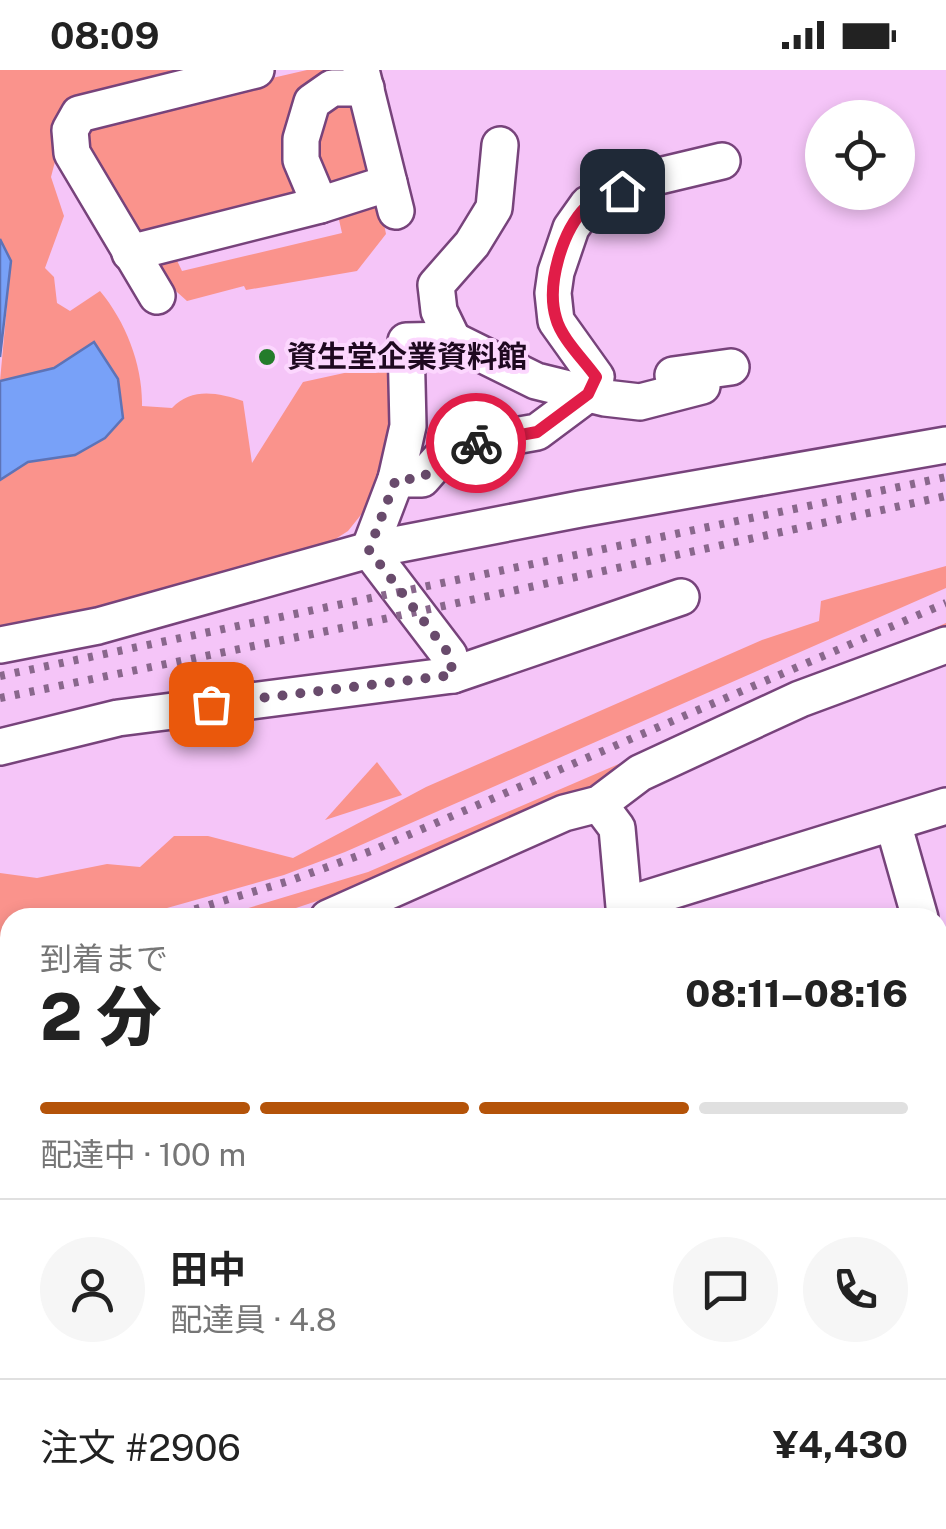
<!DOCTYPE html>
<html lang="ja">
<meta charset="utf-8">
<style>
:root{--surface:#fff;--page:#f6f6f6;--text:#222;--muted:#767676;--line:#e0e0e0;--accent:#b45309}
body{margin:0;font-family:"Public Sans","Noto Sans JP",sans-serif;background:var(--page);color:var(--text);height:100vh;display:flex;flex-direction:column;font-size:38px;white-space:nowrap}
*{box-sizing:border-box;margin:0}
p{font-size:32px;color:var(--muted)}
.icon{flex:none;width:55px;height:55px;fill:none;stroke:currentColor;stroke-width:2;stroke-linecap:round;stroke-linejoin:round}
.map{position:relative;flex:1;overflow:hidden}
.panel{position:absolute;left:0px;top:838px;width:948px;height:622px;display:flex;flex-direction:column;background:var(--surface);border-radius:30px 30px 0 0;box-shadow:0 5px 15px #0003}
.panel>*{flex:none}
.tools{position:absolute;left:805px;top:30px;display:grid;gap:20px}
.tools a{display:grid;place-items:center;width:110px;height:110px;border-radius:50%;background:var(--surface);box-shadow:0 5px 15px #0003;font-size:50px}
.pin{position:absolute;display:grid;place-items:center;width:85px;height:85px;color:#fff;margin:-42px;border-radius:20px;box-shadow:0 5px 15px #0006}
.courier{position:absolute;display:grid;place-items:center;width:100px;height:100px;margin:-50px;border:8px solid #e11d48;border-radius:50%;background:#fff;color:#222;box-shadow:0 2px 12px #0007}
.head em{font-style:normal;font-weight:800}
.head div{display:flex;flex-direction:column-reverse}
.head{display:flex;align-items:center;justify-content:space-between;height:170px;padding:0 40px}
h1{font-size:65px;font-weight:800;line-height:75px}
.bar{display:grid;grid-template-columns:repeat(4,1fr);gap:15px 10px;align-content:center;height:120px;padding:0 40px}
.bar i{height:12px;border-radius:8px;background:var(--line)}
.bar .on{background:var(--accent)}
.bar p{grid-column:span 4}
.line{display:flex;align-items:center;gap:25px;padding:0 40px;border-top:2px solid var(--line)}
.line div{flex:1}
.round{display:grid;place-items:center;flex:none;width:105px;height:105px;border-radius:52px;background:var(--page)}
.status{display:flex;justify-content:space-between;align-items:center;height:70px;padding:0 50px;background:var(--surface);direction:ltr}
.status svg{height:28px;fill:currentColor}
.map>svg:first-child{display:block}
</style>
<div class="status"><b>08:09</b><svg viewBox="0 0 49 12"><path d="M0 12V9h3v3zM5 12V6h3v6zM10 12V3h3v9zM15 12V0h3v12zM26 1h20v11H26zM47 4h2v5h-2z"/></svg></div>
<div class="map">
<svg width="946" height="1459" viewBox="0 0 946 1459">
<rect width="100%" height="100%" fill="#f5c5f8"/>
<!-- green -->
<g fill="#fa938c">
<path d="M0 0H201L65 53 51 107 64 146 45 198 54 207 57 233 70 241 100 221C126 252 143 296 142 336L172 338C192 317 218 323 243 331L252 393 303 312 390 293 392 348 380 421 348 461 312 484 271 487 272 490 0 571V410L28 392 75 385 105 368 54 298 0 311 11 191 0 169Z"/>
<path d="M307 0H345L294 83V131L128 171 97 126 83 52Z"/>
<path d="M356 29 369 94 367 114 324 121 311 91 318 31Z"/>
<path d="M372 135 382 144 386 164 357 201 246 220 244 216 187 231 148 196 172 180 182 201 342 163 337 141Z"/>
<path d="M946 496V518L345 782 284 805 135 847 10 848V878L0 880V803L37 808 107 794 140 797 174 766H208L293 788 426 717 762 570 819 551 821 531Z"/>
<path d="M946 553V568L499 755 380 810 269 847 215 848 368 802Z"/>
<path d="M377 692 402 725 325 750Z"/>
</g>
<!-- water -->
<g fill="#78a1f8" stroke="#5d73b7" stroke-width="2.5">
<path d="M0 169 11 191 0 287Z"/>
<path d="M94 272 118 309 123 348 105 368 75 385 28 392 0 410V311L54 298Z"/>
</g>
<g fill="none" stroke-linecap="round" stroke-linejoin="round">
<defs>
<g id="minor">
<path d="M361 0 396 141"/>
<path d="M320 135 301 90V69L312 32 332 18H366"/>
<path d="M130 183 320 135 389 113"/>
<path d="M157 226 72 83 70 60 79 44 256 0"/>
<path d="M453 270 439 241 436 215 472 174 494 138 500 75"/>
<path d="M673 305 731 297"/>
<path d="M396 409H422L445 383 469 374 537 362 588 324 596 307 556 251 553 223 556 202 571 158 588 134 655 107 722 91"/>
<path d="M369 480 396 409 408 356 406 271 453 270 536 311 605 328 640 332 702 316"/>
<path d="M369 480 449 585 453 605"/>
<path d="M0 575 98 556 369 480 580 439 946 375"/>
<path d="M0 677 118 648 453 605 681 527"/>
<path d="M599 734 617 758 625 848"/>
<path d="M893 753 920 848"/>
<path d="M626 835 946 736"/>
<path d="M328 848 564 743 599 734 640 703 800 629 946 575"/>
<path d="M938 910 946 942"/>
<path d="M0 947 10 945"/>
<path d="M0 993 10 1003"/>
<path d="M938 1042 946 1041"/>
<path d="M938 1214 946 1212"/>
<path d="M165 1459 357 1455"/>
<path d="M516 1459 519 1450"/>
<path d="M564 1459 566 1450"/>
</g>
</defs>
<!-- minor casing -->
<use href="#minor" stroke="#77437b" stroke-width="40"/>
<!-- minor -->
<use href="#minor" stroke="#fff" stroke-width="35"/>
<!-- rail -->
<g stroke="#89678c" stroke-width="8" stroke-dasharray="5 10" stroke-linecap="butt">
<path d="M0 606 946 407"/>
<path d="M0 628 361 554 946 426"/>
<path d="M166 848 289 811 371 781 946 533"/>
<path d="M0 889 10 887"/>
</g>
</g>
<g fill="none" stroke-linecap="round" stroke-linejoin="round">
<!-- done -->
<path stroke="#694b6c" stroke-width="10" stroke-dasharray="0 18" d="M211 634 453 605 449 584 369 480 396 409H422L445 383 476 373"/>
<!-- route -->
<path stroke="#e11d48" stroke-width="12" d="M476 373 537 362 588 324 596 307C584 290 561 268 556 248 546 215 562 161 586 137 594 129 611 125 622 121"/>
</g>
<!-- markers -->
<circle fill="#247c2b" stroke="#fcd7fe" stroke-width="4" cx="267" cy="287" r="10"/>
<g text-anchor="middle" stroke-width="8" stroke-linejoin="round" paint-order="stroke">
<!-- poi labels -->
<g font-size="30" font-weight="bold" fill="#1e0920" stroke="#fcd7fe" text-anchor="start">
<text x="287" y="297">資生堂企業資料館</text>
</g>
</g>
</svg>
<div class="tools">
<a><svg class="icon" aria-label="locate" viewBox="0 0 24 24"><circle cx="12" cy="12" r="6"/><path d="M12 2v4M12 18v4M2 12h4M18 12h4"/></svg></a>
</div>
<div class="pin" style="left:211px;top:634px;background:#ea580c"><svg class="icon" aria-label="bag" viewBox="0 0 24 24"><path d="M5 8h14l-1 12H6zM9 8a3 3 0 0 1 6 0"/></svg></div>
<div class="pin" style="left:622px;top:121px;background:#1f2937"><svg class="icon" aria-label="home" viewBox="0 0 24 24"><path d="M3 11l9-7 9 7M6 9v11h12V9"/></svg></div>
<div class="courier" style="left:476px;top:373px"><svg class="icon" aria-label="bike" viewBox="0 0 24 24"><circle cx="6" cy="16" r="4"/><circle cx="18" cy="16" r="4"/><path d="M6 16l4-8h5l3 8M10 8l3 8H6M13 5h3"/></svg></div>
<section class="panel">
<div class="head"><div><h1>2 分</h1><p>到着まで</p></div><em>08:11–08:16</em></div>
<div class="bar"><i class="on"></i><i class="on"></i><i class="on"></i><i></i><p>配達中 · 100 m</p></div>
<div class="line" style="height:180px"><a class="round"><svg class="icon" aria-label="person" viewBox="0 0 24 24"><circle cx="12" cy="8" r="4"/><path d="M4 21q1-7 8-7t8 7"/></svg></a><div><b>田中</b><p>配達員 · 4.8</p></div><a class="round"><svg class="icon" aria-label="chat" viewBox="0 0 24 24"><path d="M4 5h16v11H9l-5 4z"/></svg></a><a class="round"><svg class="icon" aria-label="phone" viewBox="0 0 24 24"><path d="M5 4h4l2 5-3 2q2 4 5 5l2-3 5 2v4C11 20 4 13 5 4z"/></svg></a></div>
<div class="line" style="height:130px"><div>注文 #2906</div><b>¥4,430</b></div>
</section>
</div>
